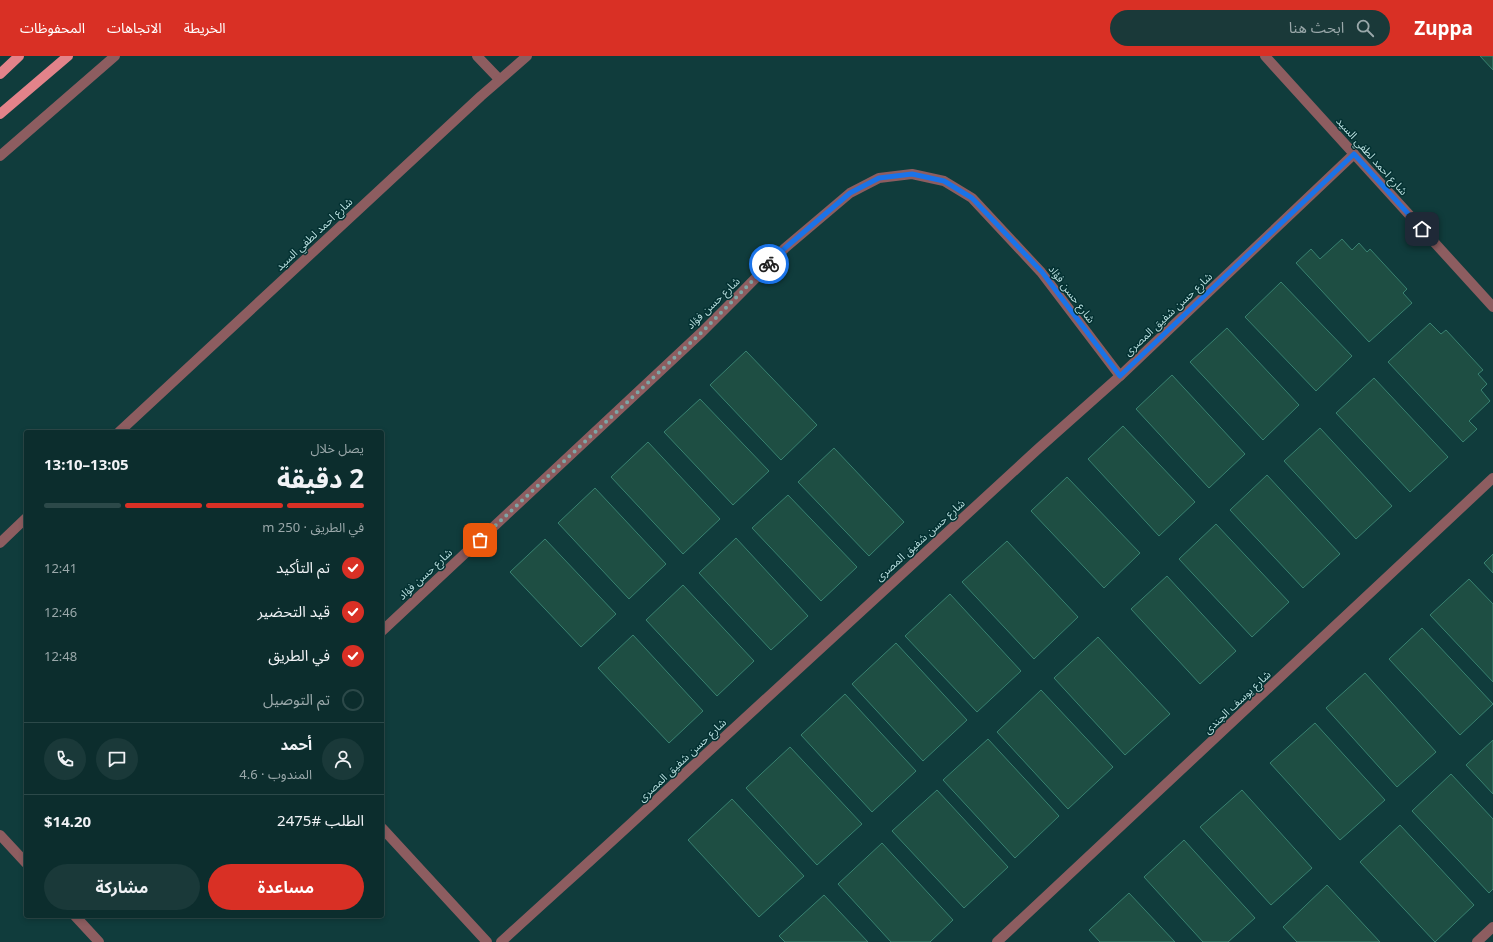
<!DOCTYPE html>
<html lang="ar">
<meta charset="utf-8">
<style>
:root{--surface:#0c2d2d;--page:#1a3939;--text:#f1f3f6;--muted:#9aa8aa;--line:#2c4949;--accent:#d93025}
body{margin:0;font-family:"Noto Sans","Noto Sans Arabic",sans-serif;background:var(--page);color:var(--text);direction:rtl;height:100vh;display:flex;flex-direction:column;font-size:15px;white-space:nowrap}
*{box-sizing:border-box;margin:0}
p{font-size:13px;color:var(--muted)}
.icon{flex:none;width:22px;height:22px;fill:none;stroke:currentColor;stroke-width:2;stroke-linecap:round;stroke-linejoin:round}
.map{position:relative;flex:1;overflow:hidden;direction:ltr}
.details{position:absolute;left:24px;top:374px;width:360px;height:488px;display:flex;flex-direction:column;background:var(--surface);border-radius:4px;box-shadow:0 2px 6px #0003,0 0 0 1px var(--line);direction:rtl}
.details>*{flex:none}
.pin{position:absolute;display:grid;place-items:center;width:34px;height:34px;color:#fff;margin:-17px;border-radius:8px;box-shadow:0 2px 6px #0006}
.courier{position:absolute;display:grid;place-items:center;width:40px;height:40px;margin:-20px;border:3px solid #1a73e8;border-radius:50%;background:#fff;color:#222;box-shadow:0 1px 5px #0007}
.head em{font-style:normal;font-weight:700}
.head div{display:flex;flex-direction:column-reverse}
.head{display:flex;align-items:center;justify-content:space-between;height:68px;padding:0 20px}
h1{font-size:26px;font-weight:700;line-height:30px}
.bar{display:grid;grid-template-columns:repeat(4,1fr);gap:6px 4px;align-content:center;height:48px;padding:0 20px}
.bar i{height:5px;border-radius:3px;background:var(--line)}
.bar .current{background:var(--accent)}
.bar p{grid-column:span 4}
.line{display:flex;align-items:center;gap:10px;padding:0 20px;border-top:1px solid var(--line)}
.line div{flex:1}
.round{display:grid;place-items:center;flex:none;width:42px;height:42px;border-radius:21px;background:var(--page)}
ol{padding:0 20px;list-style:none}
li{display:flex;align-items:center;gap:12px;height:44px}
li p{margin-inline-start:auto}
li .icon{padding:4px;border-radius:50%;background:var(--accent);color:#fff;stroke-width:4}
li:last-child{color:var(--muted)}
li i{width:22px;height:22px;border:2px solid var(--line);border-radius:50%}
.cta{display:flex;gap:8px;margin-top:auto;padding:8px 20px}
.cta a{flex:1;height:46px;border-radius:24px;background:var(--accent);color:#fff;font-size:16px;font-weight:700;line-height:46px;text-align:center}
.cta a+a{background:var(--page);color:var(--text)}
header{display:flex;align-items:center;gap:24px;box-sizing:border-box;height:56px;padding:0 20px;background:var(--accent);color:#fff}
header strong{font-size:19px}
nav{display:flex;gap:22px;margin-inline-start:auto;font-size:14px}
.search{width:280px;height:36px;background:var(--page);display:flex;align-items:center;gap:10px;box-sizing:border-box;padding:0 14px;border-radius:22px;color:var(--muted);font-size:15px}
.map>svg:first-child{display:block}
</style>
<header>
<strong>Zuppa</strong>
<div class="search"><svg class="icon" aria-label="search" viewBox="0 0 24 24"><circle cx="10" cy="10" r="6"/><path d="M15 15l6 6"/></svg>ابحث هنا</div>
<nav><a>الخريطة</a><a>الاتجاهات</a><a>المحفوظات</a></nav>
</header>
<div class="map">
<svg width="1493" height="886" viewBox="0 0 1493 886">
<rect width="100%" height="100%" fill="#103c3c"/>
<!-- building -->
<g fill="#1e4e43" stroke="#398271">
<path d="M1480 0H1493V14Z"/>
<path d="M1342 183 1352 194 1359 187 1367 196 1370 193 1407 233 1403 237 1412 247 1369 286 1296 207 1311 193 1320 203Z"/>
<path d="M1281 226 1352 300 1316 335 1245 261Z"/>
<path d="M1430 267 1441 278 1446 274 1483 314 1478 318 1487 328 1481 334 1490 345 1469 365 1477 373 1463 386 1388 306Z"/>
<path d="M1227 272 1299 349 1263 384 1190 306Z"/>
<path d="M746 295 817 369 781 404 710 329Z"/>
<path d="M1172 319 1245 398 1209 432 1136 353Z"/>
<path d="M1374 322 1448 401 1410 436 1336 357Z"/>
<path d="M700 343 769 415 733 449 664 376Z"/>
<path d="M1123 370 1195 446 1159 480 1088 403Z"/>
<path d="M1320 372 1392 450 1356 483 1284 405Z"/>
<path d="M648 386 720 463 683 498 611 421Z"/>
<path d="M834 392 904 466 869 500 798 426Z"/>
<path d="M1267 419 1340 498 1303 532 1230 454Z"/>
<path d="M1067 421 1140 497 1104 532 1031 455Z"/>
<path d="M595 432 666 508 629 543 558 467Z"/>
<path d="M788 439 857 511 821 545 752 472Z"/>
<path d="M1216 468 1289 546 1252 581 1179 503Z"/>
<path d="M736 482 808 560 771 594 699 517Z"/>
<path d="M545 483 616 558 581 591 510 516Z"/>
<path d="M1007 485 1078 561 1034 603 962 526Z"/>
<path d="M1493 498V517L1484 507Z"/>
<path d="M1167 520 1236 595 1200 628 1131 553Z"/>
<path d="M1469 523 1493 548V626L1430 559Z"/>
<path d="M683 529 754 605 717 640 646 564Z"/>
<path d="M950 538 1021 615 977 656 905 580Z"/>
<path d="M1422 572 1493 648 1460 679 1389 603Z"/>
<path d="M633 579 703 655 669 687 598 612Z"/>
<path d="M1098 581 1170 658 1125 699 1054 622Z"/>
<path d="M896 587 967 664 923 705 852 628Z"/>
<path d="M1365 617 1436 696 1397 731 1326 652Z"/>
<path d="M1041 634 1113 711 1068 753 997 676Z"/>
<path d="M845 638 916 715 872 756 801 679Z"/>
<path d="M1315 667 1385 744 1340 784 1270 707Z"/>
<path d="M988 683 1059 760 1015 802 943 724Z"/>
<path d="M1493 684V738L1466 709Z"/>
<path d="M790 691 862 768 817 809 746 732Z"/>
<path d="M1451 718 1493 763V833L1489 837 1412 755Z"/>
<path d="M937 734 1008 811 964 852 892 775Z"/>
<path d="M1242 734 1312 812 1271 849 1200 771Z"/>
<path d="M732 743 804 820 759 861 688 784Z"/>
<path d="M1400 769 1474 849 1435 886 1360 806Z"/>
<path d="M1184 784 1255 862 1228 886H1203L1144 821Z"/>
<path d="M882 787 953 864 930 886H891L838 828Z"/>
<path d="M1327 829 1380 886H1297L1283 871Z"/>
<path d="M1129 837 1175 886H1100L1089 874Z"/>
<path d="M824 839 868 886H785L779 880Z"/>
</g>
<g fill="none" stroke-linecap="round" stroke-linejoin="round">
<!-- minor -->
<g stroke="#8d5d60" stroke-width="10">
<path d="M477 0 499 23"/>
<path d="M1265 0 1493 251"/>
<path d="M0 100 115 0"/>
<path d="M119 376 481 40 527 0"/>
<path d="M0 487 26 462"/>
<path d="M382 575 702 276 741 237 785 192 850 137 879 122 912 118 944 125 972 142 1041 216 1120 320"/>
<path d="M382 772 487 886"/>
<path d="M0 779 26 807"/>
<path d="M75 860 99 886"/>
<path d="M501 886C561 831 623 776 682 720L1039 392 1120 320 1354 98"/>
<path d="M997 886 1493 422"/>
<path d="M1477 886 1493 871"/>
</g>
<!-- major -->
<g stroke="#e3838a" stroke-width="10">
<path d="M0 18 19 0"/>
<path d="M0 58 68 0"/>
</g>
</g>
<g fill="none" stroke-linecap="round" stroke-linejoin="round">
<!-- done -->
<path stroke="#7ea5a5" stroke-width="4" stroke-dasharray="0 7.2" d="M480 484 702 276 769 208"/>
<!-- route -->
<path stroke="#1a73e8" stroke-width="5" d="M769 208 785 192 850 137 879 122 912 118 944 125 972 142 1042 216 1120 320 1354 98 1422 173"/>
</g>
<g text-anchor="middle" stroke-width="3" stroke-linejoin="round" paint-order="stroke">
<!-- street labels -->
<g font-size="11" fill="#b9dede" stroke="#033132">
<text transform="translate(1372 100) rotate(48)" y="4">شارع احمد لطفي السيد</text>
<text transform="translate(314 178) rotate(-43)" y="4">شارع احمد لطفي السيد</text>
<text transform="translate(1072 238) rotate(53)" y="4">شارع حسن فؤاد</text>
<text transform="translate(713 247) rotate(-44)" y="4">شارع حسن فؤاد</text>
<text transform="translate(1168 258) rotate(-43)" y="4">شارع حسن شفيق المصرى</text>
<text transform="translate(920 484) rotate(-42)" y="4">شارع حسن شفيق المصرى</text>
<text transform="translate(425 518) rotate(-43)" y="4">شارع حسن فؤاد</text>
<text transform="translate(1237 646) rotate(-43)" y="4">شارع يوسف الجندى</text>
<text transform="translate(682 704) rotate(-43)" y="4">شارع حسن شفيق المصرى</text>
</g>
</g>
</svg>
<div class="pin" style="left:480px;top:484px;background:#ea580c"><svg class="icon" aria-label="bag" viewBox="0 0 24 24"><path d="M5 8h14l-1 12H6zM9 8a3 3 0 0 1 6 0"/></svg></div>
<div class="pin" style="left:1422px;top:173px;background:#1f2937"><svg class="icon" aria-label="home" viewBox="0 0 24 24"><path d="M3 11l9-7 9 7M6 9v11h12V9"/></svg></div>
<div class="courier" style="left:769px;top:208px"><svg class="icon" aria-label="bike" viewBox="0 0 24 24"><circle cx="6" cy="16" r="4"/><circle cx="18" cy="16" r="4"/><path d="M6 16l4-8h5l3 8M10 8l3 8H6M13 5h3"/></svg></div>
<section class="details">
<div class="head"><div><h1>2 دقيقة</h1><p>يصل خلال</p></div><em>13:05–13:10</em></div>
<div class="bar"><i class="current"></i><i class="current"></i><i class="current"></i><i></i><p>في الطريق · 250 m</p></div>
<ol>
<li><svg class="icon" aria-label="check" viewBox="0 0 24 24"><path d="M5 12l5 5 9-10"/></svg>تم التأكيد<p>12:41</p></li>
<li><svg class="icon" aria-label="check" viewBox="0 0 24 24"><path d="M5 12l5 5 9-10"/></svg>قيد التحضير<p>12:46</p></li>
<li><svg class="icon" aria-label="check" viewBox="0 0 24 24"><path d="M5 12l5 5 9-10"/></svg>في الطريق<p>12:48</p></li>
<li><i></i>تم التوصيل</li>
</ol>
<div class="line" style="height:72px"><a class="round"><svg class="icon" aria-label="person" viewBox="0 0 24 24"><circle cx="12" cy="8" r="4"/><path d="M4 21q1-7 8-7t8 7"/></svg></a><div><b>أحمد</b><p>المندوب · 4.6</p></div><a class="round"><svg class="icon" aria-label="chat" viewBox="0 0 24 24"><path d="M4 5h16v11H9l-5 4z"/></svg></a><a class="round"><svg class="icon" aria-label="phone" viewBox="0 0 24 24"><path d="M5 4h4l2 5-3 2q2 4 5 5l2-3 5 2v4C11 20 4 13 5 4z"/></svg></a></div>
<div class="line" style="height:52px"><div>الطلب #2475</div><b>$14.20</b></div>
<div class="cta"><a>مساعدة</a><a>مشاركة</a></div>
</section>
</div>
